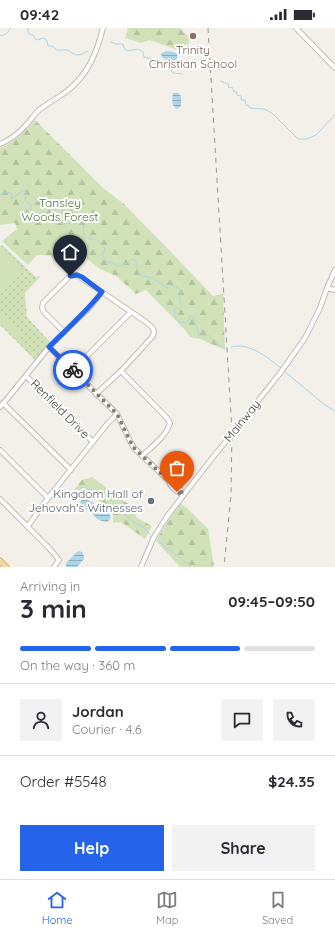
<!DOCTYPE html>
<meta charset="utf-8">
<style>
:root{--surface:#fff;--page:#f2f2f3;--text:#2b2b33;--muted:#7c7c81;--line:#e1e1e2;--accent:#2563eb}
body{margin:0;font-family:Quicksand,sans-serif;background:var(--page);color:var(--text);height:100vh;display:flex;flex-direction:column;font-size:15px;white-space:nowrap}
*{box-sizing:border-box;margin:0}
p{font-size:13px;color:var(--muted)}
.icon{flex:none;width:22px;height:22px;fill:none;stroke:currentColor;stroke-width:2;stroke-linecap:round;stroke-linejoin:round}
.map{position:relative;height:539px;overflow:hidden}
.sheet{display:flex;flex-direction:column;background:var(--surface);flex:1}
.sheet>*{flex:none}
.pin{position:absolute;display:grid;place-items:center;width:34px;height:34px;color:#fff;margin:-41px -17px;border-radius:50% 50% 50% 0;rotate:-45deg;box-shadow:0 0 4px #0007}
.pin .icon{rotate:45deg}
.courier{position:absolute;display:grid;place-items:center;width:40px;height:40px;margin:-20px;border:3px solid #2563eb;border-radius:50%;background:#fff;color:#222;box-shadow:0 1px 5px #0007}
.head em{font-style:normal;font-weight:800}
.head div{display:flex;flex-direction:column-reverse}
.head{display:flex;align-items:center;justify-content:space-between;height:68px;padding:0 20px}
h1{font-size:26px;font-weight:800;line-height:30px}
.bar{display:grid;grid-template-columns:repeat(4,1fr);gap:6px 4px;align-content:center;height:48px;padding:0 20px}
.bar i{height:5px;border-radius:3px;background:var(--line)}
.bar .on{background:var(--accent)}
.bar p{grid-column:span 4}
.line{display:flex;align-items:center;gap:10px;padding:0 20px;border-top:1px solid var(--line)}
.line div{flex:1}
.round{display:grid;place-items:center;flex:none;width:42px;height:42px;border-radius:0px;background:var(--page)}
.button{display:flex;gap:8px;margin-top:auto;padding:8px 20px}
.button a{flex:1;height:46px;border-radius:0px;background:var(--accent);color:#fff;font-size:16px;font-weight:800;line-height:46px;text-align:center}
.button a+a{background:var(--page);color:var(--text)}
.status{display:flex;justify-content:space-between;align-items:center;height:28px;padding:0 20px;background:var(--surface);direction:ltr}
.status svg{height:11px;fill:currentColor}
.tabs{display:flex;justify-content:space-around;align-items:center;height:56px;border-top:1px solid var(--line);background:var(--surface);font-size:11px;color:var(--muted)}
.tabs a{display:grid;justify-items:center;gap:2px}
.tabs .on{color:var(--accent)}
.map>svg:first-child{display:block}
</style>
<div class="status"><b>09:42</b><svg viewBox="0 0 49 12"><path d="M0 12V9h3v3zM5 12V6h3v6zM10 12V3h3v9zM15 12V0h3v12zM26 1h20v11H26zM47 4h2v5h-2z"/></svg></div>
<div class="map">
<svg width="335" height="539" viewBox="0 0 335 539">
<defs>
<pattern id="grass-dots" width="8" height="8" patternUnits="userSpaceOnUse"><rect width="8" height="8" fill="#d2e2b8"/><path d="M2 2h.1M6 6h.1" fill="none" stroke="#b6c39f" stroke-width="1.8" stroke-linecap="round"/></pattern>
<pattern id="forest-firs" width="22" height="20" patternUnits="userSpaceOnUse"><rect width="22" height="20" fill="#d2e2b8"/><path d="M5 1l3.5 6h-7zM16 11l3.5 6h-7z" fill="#b6c39f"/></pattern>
<pattern id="water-rules" width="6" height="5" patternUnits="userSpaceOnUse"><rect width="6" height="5" fill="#aed4e8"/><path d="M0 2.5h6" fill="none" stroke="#8faebd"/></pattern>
</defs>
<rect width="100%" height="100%" fill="#f3f0ea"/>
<!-- grass -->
<path fill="url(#grass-dots)" d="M2 217 36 249 41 248 25 265 27 289 50 314 36 333 0 297V219Z"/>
<!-- forest -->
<g fill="url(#forest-firs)">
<path d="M128 0H180L189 9V16L186 25 149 12 141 15 125 10Z"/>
<path d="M35 92 103 160 124 176 170 223 213 268 223 266 225 322 200 311 190 309 185 302 146 262 136 266 116 248 100 241 83 228H60L55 235 51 228 44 227H37L28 237 2 213 17 201 15 195 0 197V120C15 114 25 104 35 92Z"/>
<path d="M0 280 4 290 20 306V310L37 326 34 330 0 295Z"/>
<path d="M92 449 131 478 130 480 137 490 152 498 145 511 121 494 113 495V483L98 472 78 467 74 462 82 452Z"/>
<path d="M180 475 187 480 208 501 214 539H180L157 514 158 509Z"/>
</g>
<!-- pitch -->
<path fill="#d2e2b8" d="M4 221 25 242 0 267V225Z"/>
<!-- water -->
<g fill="url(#water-rules)">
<path d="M166 23C177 24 179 24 177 36H173L162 29 161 26 162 25Z"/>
<path d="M173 65H179L181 69V78L177 81C171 79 172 70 173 65Z"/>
<path d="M84 471 93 474 95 476 93 479 94 481 99 476C105 479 109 484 111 490L107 494C100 494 93 489 91 482L90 483C86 482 82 478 80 474L82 472Z"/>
<path d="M78 523 82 524 84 528V531L77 539H66V535Z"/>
</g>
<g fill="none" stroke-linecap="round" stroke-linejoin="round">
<!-- stream -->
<g stroke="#aed4e8" stroke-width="1">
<path d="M28 0V5L31 7H33L36 12 44 10 47 13 48 18C53 18 54 18 56 22 60 23 63 21 66 22 68 22 71 24 72 25 78 29 82 26 88 23"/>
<path d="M0 8C5 7 9 5 10 0"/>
<path d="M111 14 116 16H123L124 20 127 23 138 21 143 24 144 29 156 32 159 37 169 38 173 45 183 46"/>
<path d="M221 53 228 56 229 60 232 59 234 64H237V67L241 68V72H245L246 77 249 78 250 80 264 81 272 85 298 111H307L316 107 335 87"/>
<path d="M0 167 6 164 11 165 12 171 22 163H25L26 165 25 173 31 177V182L34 185 37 186 41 184 44 183 51 189C56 186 54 181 55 176L57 174H59C65 180 63 185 59 192L61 195C68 198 71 192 78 194 78 194 84 198 84 198 83 204 83 207 88 211 97 210 100 214 105 221L102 227 106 233 120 238 125 236 132 231C137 232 137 238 138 244L143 248 153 250 167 260 172 257 178 260 181 265 179 271 182 277 181 280 179 281 176 279 174 283C176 290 177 294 185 295L189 292 190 288H192C196 293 197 301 199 307L204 308 208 307 211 310 213 314 224 319"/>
<path d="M0 178V179"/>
<path d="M231 319C234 318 238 318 241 318 255 319 271 332 282 341"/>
<path d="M284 343 325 377 335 383"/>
<path d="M80 459 107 466 118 482 123 485 135 495 142 498 150 506"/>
<path d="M157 512 192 539"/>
</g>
<defs>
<g id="minor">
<path d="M296 0 335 40"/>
<path d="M0 116C10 112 18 106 25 98 30 93 34 87 39 82 48 75 58 70 67 63 88 47 97 24 103 0"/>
<path d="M327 260 335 262"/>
<path d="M64 304 44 284 42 280 43 275 70 248 77 247 146 294 152 299 154 303 153 308 121 343 96 366"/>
<path d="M49 319 117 386 130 413 134 420 169 453C176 455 181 461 183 467"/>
<path d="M73 342 131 284"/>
<path d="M121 343 167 390 170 395C166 409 152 418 142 428"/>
<path d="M26 348 93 414"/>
<path d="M3 375 71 442"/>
<path d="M0 379 7 371 49 319 64 304 90 279 102 264"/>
<path d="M0 422 48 470"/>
<path d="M169 453C170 460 178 464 183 467"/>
<path d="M0 471 49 520 59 532 54 539"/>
<path d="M28 498 48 470 108 395 117 386"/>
<path d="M141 539 154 509 168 487 210 433 281 344 305 310 320 280 327 260 335 242"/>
</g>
<path id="major" d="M0 533 6 539"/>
</defs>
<!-- minor casing -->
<use href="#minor" stroke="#c1bab1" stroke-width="6"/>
<!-- major casing -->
<use href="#major" stroke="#d6b476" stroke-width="7"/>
<!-- minor -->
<use href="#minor" stroke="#fff" stroke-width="4"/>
<!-- major -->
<use href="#major" stroke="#f3d8a4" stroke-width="5"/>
<!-- rail -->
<path stroke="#989898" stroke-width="1" stroke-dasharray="5 5" stroke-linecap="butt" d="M208 0 232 404 231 467 224 539"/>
</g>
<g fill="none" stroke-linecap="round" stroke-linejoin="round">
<!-- done -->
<path stroke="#837e77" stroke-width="4" stroke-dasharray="0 7.2" d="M73 342 117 386 130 413 134 420 169 453C176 455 181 461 183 467L177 464"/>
<!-- route -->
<path stroke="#2563eb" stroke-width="5" d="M70 248 77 247 82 249 102 264C86 284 67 301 49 319L73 342"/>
</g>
<!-- markers -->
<circle fill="#8d6e63" stroke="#fff" stroke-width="1.5" cx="193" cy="8" r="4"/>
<circle fill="#6b7280" stroke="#fff" stroke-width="1.5" cx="151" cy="473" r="4"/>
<g text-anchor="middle" stroke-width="4" stroke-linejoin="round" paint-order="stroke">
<!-- education labels -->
<g font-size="12" fill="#785e54" stroke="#fff">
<text x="193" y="26">Trinity<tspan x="193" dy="14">Christian School</tspan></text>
</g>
<!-- park labels -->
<g font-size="12" fill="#4e7233" stroke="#fff">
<text x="60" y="179">Tansley<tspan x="60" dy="14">Woods Forest</tspan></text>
</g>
<!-- street labels -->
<g font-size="12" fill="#464139" stroke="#fff">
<text transform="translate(60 381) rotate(45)" y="4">Renfield Drive</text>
<text transform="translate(242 393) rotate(-51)" y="4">Mainway</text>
</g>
<!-- worship labels -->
<g font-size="12" fill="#5b616d" stroke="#fff" text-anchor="end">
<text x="143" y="470">Kingdom Hall of<tspan x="143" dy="14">Jehovah's Witnesses</tspan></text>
</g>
</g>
</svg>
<div class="pin" style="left:177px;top:464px;background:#ea580c"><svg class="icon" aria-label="bag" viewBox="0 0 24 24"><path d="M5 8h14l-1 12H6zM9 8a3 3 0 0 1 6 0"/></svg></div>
<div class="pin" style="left:70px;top:248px;background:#1f2937"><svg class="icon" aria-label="home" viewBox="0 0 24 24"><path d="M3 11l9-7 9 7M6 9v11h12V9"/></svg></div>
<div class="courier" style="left:73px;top:342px"><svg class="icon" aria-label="bike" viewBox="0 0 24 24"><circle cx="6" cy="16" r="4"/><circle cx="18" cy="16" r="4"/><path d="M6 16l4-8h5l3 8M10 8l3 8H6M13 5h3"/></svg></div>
</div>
<section class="sheet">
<div class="head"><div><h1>3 min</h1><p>Arriving in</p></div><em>09:45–09:50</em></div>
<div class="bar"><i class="on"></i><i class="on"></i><i class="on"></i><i></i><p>On the way · 360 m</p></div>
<div class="line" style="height:72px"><a class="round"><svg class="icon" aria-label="person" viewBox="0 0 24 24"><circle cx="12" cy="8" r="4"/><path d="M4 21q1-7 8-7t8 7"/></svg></a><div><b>Jordan</b><p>Courier · 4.6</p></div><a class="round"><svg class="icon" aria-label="chat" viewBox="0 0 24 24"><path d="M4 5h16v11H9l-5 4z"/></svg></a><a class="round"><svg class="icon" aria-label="phone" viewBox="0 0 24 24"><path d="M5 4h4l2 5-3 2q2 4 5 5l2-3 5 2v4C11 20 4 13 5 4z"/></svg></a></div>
<div class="line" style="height:52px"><div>Order #5548</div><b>$24.35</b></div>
<div class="button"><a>Help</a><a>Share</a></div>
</section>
<nav class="tabs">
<a class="on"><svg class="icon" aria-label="home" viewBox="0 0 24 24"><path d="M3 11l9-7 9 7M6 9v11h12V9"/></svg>Home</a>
<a><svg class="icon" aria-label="map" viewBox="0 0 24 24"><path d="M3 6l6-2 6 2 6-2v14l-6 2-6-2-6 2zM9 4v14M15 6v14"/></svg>Map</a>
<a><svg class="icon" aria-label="saved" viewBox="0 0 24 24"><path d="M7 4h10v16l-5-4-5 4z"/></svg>Saved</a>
</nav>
